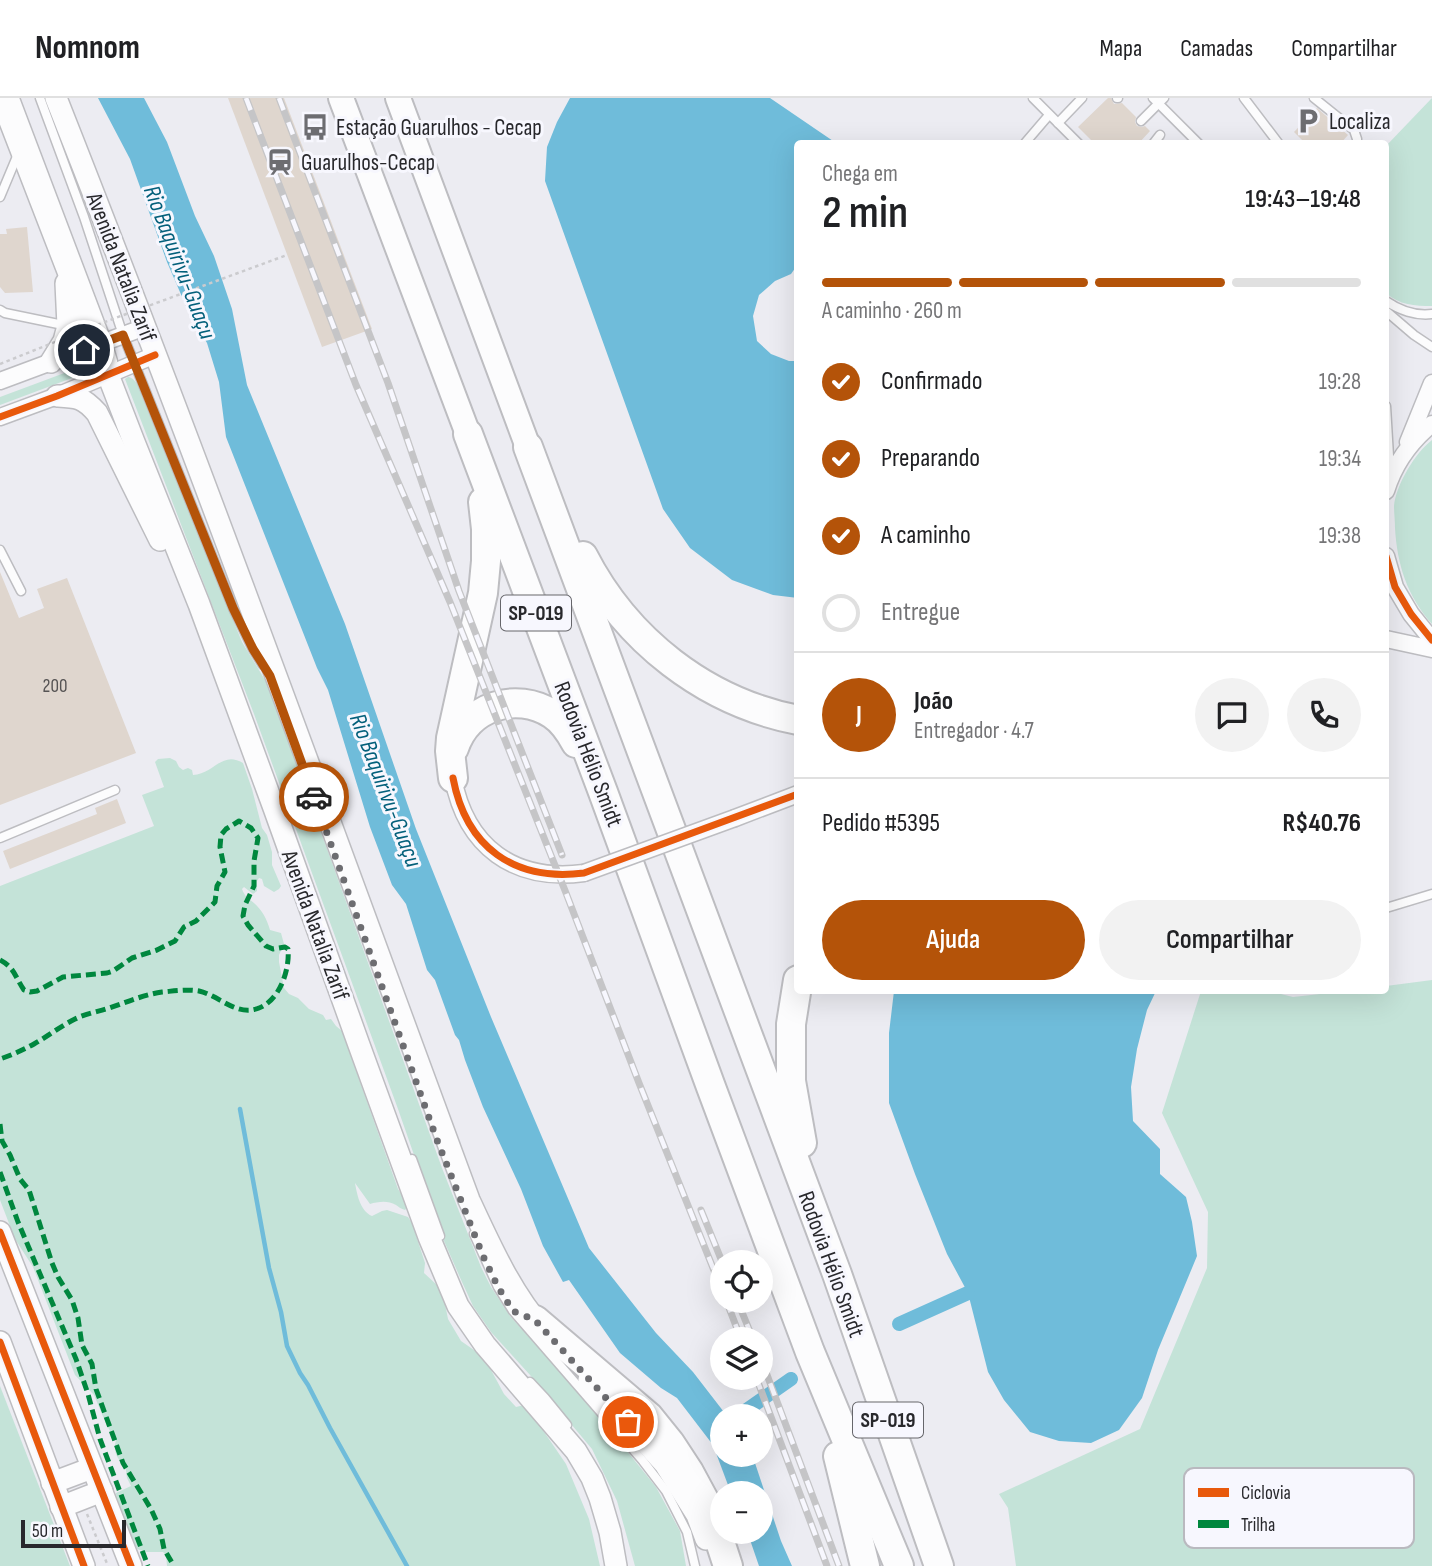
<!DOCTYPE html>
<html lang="pt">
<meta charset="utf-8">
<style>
:root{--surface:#fff;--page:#f2f2f2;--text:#202124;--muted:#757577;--line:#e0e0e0;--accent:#b45309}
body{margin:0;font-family:"Sofia Sans Condensed",sans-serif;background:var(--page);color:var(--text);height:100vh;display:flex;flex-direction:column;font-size:26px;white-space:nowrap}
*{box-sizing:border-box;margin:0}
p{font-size:23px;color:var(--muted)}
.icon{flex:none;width:38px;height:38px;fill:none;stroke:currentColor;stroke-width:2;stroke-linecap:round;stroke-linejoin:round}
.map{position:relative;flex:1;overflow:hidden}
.drawer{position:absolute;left:794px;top:42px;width:595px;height:854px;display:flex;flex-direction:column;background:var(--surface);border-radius:7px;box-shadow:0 7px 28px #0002}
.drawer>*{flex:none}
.tools{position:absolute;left:710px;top:1152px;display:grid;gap:14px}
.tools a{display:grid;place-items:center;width:63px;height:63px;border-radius:50%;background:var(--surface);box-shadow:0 7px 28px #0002;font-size:35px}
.scale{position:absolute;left:21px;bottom:18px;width:105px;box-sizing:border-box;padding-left:7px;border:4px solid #28282c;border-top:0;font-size:19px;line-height:24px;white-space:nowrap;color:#28282c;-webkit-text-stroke:5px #f7f7fe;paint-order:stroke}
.pin{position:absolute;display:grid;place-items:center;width:60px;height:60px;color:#fff;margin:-30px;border:4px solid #fff;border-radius:50%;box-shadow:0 2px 7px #0007}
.courier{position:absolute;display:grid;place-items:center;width:70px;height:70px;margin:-35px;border:5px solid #b45309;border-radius:50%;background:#fff;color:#222;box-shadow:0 2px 9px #0007}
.headline em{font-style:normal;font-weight:600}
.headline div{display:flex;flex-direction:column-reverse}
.headline{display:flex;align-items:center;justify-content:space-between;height:119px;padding:0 28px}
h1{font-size:46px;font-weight:600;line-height:52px}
.bar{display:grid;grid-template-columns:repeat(4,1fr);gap:10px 7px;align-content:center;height:84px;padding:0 28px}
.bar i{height:9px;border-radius:5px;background:var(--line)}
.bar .selected{background:var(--accent)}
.bar p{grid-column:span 4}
.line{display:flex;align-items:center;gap:18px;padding:0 28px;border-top:2px solid var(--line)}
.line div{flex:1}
.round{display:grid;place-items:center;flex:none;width:74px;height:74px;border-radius:37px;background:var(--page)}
ol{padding:0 28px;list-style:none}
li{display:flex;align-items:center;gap:21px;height:77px}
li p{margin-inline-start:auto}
li .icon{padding:7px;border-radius:50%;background:var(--accent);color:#fff;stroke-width:4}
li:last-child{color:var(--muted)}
li i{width:38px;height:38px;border:4px solid var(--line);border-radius:50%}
.action{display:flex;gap:14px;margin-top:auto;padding:14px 28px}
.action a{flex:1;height:80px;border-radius:42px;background:var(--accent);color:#fff;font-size:28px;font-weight:600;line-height:80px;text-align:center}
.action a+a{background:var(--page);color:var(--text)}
header{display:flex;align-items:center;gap:42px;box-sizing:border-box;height:98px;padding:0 35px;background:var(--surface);border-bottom:2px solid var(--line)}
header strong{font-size:33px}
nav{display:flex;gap:38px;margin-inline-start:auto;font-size:24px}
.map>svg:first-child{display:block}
</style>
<header>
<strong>Nomnom</strong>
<nav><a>Mapa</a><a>Camadas</a><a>Compartilhar</a></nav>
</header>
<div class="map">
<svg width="1432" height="1468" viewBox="0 0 1432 1468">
<rect width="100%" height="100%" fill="#ececf2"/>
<!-- green -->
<g fill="#c4e3d8">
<path d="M1432 0V208C1415 208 1399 207 1386 195V48Z"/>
<path d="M94 264 96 271 0 307V299Z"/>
<path d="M128 279C137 280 140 293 143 301L242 544 268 587 442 1070 481 1169 491 1189 510 1218 589 1306 656 1389 680 1433 686 1468H635L617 1403 592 1351 530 1277 491 1234 473 1208 462 1184 444 1143 398 1011 254 616 125 281Z"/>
<path d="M1432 342V526C1407 498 1397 466 1395 430 1395 423 1394 415 1394 408 1396 387 1415 355 1432 342Z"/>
<path d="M170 660 176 663 179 669 183 672 188 670 192 672 193 677C214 676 222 652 243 665L252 691 262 730 267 737 272 754V767L281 788 279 791 274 794 264 788 262 781 259 780 257 783V793L253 796 244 789 242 791C245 799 248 800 254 805 262 812 267 821 270 832L281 835 284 846 279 857V864L284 890 289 896 298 900 309 911 323 917 326 922 331 921 336 928 342 933 398 1091 406 1103 407 1110 405 1112C401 1111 399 1109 396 1107 387 1102 378 1104 370 1106L355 1085C357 1096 360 1113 372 1118L382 1113 387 1112 408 1119 412 1125 425 1165 424 1175 437 1187 444 1201 448 1221 461 1243 484 1259 504 1296 516 1309 524 1307 530 1313 532 1319 538 1325 566 1366 589 1421 600 1468H167L166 1457 163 1454H146L137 1451 117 1405 116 1395 131 1388 127 1380 125 1366C116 1362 113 1351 116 1342L107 1328 94 1297 75 1277 33 1169 15 1141 0 1102V788L154 728 142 697 164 689 155 664 158 661Z"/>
<path d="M1432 882V1468H1016L1008 1410 999 1396 1140 1331 1207 1170 1208 1114 1162 1015 1201 893H1269L1293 899 1347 893 1386 892V888Z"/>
<path d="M0 1288 70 1468H0Z"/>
</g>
<!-- water -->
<g fill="#6fbcda">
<path d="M98 0H144L167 44 195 118 214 158 232 211 247 287 345 526 416 731 491 919 589 1150 656 1235 693 1274 727 1318H723V1356H752L781 1443 792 1468H759L747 1433H761V1395H731L713 1347 677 1300 661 1290 620 1255 569 1182 563 1184 543 1148 521 1091 483 1009 465 962 459 942 455 937 435 882 427 872 406 806 392 787 370 729 328 592 317 570 226 339 219 284 207 245 189 215 167 164 130 61Z"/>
<path d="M570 0H770L836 45 798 46V166L791 176 775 183 759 197 753 218 757 243 771 256 789 263H798V500L773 497 732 482 690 450 663 411 545 83 547 49 557 24Z"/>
<path d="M894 893H1156L1147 912 1137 951 1131 989 1133 1023 1160 1051V1076L1186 1099 1192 1124 1197 1158 1158 1252 1142 1300 1119 1332 1091 1345 1059 1343 1030 1334 1004 1302 988 1274 968 1195 947 1156 915 1076 889 1005V935Z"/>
</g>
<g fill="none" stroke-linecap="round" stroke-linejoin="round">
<!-- stream -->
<path stroke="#6fbcda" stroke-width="4.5" d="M240 1011 269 1170 281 1214 287 1248 300 1275 308 1287 330 1330 407 1468"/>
<!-- canal -->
<g stroke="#6fbcda" stroke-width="14">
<path d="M899 1226 968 1195"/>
<path d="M738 1318 791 1281"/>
</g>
</g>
<!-- building -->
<g fill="#dfd6ce">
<path d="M228 0H284L372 231 322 249Z"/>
<path d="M1108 0H1111L1114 6 1122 5 1136 19 1135 24 1137 28 1142 29 1145 28 1150 33 1138 46H1095L1078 29Z"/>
<path d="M1317 10 1348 37 1340 46H1306L1294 34Z"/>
<path d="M27 129 33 194 5 195 0 189V136H7L6 131Z"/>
<path d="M0 474 19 520 44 510 37 491 67 480 136 655 0 707Z"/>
<path d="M117 701 126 725 10 771 3 753 97 716 95 710Z"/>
</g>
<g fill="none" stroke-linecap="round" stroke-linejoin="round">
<defs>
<g id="lane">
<path d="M15 0 107 243 113 263"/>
<path d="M40 0 84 119 123 237 233 510 253 551 263 567"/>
<path d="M1033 0 1079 46"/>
<path d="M1117 0H1118"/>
<path d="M1153 0 1199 46"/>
<path d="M1244 0 1279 46"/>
<path d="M1314 0 1354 32 1357 41V46"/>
<path d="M1141 23 1164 0"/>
<path d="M1058 25 1082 0"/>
<path d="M1025 45 1049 17"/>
<path d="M1153 46 1160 37"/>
<path d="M0 99 18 56"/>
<path d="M1386 203C1399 212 1416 218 1432 216"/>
<path d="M0 212 5 215 68 228"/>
<path d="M1386 213 1414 237 1432 249"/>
<path d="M1386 308 1390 375"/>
<path d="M0 452 21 493"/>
<path d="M0 740 115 692"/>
<path d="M1386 810 1432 796"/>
<path d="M412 1061 440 1138"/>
<path d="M474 1136 498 1189 513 1213 643 1363 666 1393 687 1434 695 1468"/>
<path d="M530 1284 545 1300 567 1327"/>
</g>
<g id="street">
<path d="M0 283 145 229"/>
<path d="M0 319 57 298 155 257"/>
<path d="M1408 344 1432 285"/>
<path d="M1386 393C1394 367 1410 344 1432 326"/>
<path d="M1386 458 1395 489 1411 516 1432 542"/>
<path d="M1386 541 1432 551"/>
<path d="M453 680C466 749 514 784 584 775"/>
<path d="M735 720 798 696"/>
</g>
<g id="secondary">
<path d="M1 0 134 344 199 506 274 710 359 947 429 1139 458 1208 485 1247 576 1353 592 1380 600 1400 610 1434 616 1468"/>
<path d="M56 0C200 364 333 734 469 1102 490 1147 511 1195 544 1232"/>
<path d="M51 264 64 243 68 228 66 185"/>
<path d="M57 298C77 299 83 299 97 315L160 442"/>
<path d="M0 1134 131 1468"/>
<path d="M0 1244 84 1468"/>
<path d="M589 1282 665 1366 697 1417 706 1441"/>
<path d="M52 1385 92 1370"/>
<path d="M61 1409 102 1393"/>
</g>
<g id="primary">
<path d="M341 0 468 336"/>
<path d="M398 0 528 349"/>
</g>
<g id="highway">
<path d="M468 336 603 694 711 989 810 1254 899 1468"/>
<path d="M528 349 837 1176 939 1468"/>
<path d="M583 458C626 542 705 604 798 622"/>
<path d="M454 650C468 608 516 593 552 616 563 623 570 634 576 645"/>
<path d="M453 680 450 653 451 640 483 495 486 463V431L483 404"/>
<path d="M798 882 791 926V983L802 1045"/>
<path d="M535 1222 649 1319 670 1345 689 1374 710 1413 728 1468"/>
<path d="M838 1358 865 1468"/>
</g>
</defs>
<!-- lane casing -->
<use href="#lane" stroke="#bdbdc1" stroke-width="11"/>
<!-- street casing -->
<use href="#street" stroke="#bdbdc1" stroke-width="19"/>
<!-- secondary casing -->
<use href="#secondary" stroke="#bdbdc1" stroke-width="24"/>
<!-- primary casing -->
<use href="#primary" stroke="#bdbdc1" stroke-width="28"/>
<!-- highway casing -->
<use href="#highway" stroke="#bdbdc1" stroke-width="32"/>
<!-- path -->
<path stroke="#cbcbce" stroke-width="2.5" stroke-dasharray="3.5 3.5" stroke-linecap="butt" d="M87 1416 108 1468"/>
<!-- lane -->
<use href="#lane" stroke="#fcfcfd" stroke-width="8"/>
<!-- street -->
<use href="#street" stroke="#fcfcfd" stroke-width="16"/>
<!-- secondary -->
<use href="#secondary" stroke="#fcfcfd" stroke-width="21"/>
<!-- primary -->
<use href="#primary" stroke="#fcfcfd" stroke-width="24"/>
<!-- highway -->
<use href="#highway" stroke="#fcfcfd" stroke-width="28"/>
<defs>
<g id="rail">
<path d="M246 0 356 287 450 504 566 795 639 985 723 1195"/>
<path d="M279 0 388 285 459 493 562 757"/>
<path d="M701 1112 723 1166"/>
<path d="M726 1202 741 1241"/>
<path d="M737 1202 753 1241"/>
<path d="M761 1261 839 1468"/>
<path d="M756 1279 827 1468"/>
</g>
</defs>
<!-- rail casing -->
<use href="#rail" stroke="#c5c5c7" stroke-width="7"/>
<!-- rail -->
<use href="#rail" stroke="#f7f7fe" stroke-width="4.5" stroke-dasharray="13" stroke-linecap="butt"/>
<defs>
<path id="street-bridge" d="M584 775 735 720"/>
</defs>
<!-- street-bridge casing -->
<use href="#street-bridge" stroke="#bdbdc1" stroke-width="19" stroke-linecap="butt"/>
<!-- path-bridge -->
<path stroke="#cbcbce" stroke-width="2.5" stroke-dasharray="3.5 3.5" stroke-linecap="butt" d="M0 266 110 222 287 157"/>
<!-- street-bridge -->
<use href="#street-bridge" stroke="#fcfcfd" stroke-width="16"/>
<!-- quiet -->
<g stroke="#00873e" stroke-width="5" stroke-dasharray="10 5" stroke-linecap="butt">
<path d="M0 862C15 870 15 879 24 892L30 894 37 893 63 879 107 875 113 873 132 860 157 852 175 843 184 829 196 823 215 804 217 788 225 774 220 749 221 737 226 731 239 723 251 730 258 740 254 763V788L245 807 243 818 248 827 266 848 273 851 285 849 288 851C290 871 280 902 259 910 237 919 220 898 199 893 187 891 174 893 162 894 142 897 125 905 106 911 96 914 85 916 75 921 61 928 48 938 34 946 23 952 12 957 0 961"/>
<path d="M0 1026 2 1043 10 1057 20 1081 29 1092 52 1165 58 1179 72 1202 78 1220 82 1247 92 1266 96 1291 123 1365 151 1411 160 1431 164 1451 174 1468"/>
<path d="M0 1074 18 1124 76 1261 88 1296 100 1341 148 1468"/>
</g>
<defs>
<g id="cycleway">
<path d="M0 319 57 298 155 257"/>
<path d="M1386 458 1395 489 1411 516 1432 542"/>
<path d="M453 680C466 749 514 784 584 775L798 696"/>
<path d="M0 1134 131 1468"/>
<path d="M0 1244 84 1468"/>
</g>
</defs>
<!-- cycleway casing -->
<use href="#cycleway" stroke="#f7f7fe" stroke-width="11"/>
<!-- cycleway -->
<use href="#cycleway" stroke="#e8590c" stroke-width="7"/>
</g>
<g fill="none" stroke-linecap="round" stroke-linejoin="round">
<!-- done -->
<path stroke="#6d6d71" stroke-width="7" stroke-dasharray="0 12.6" d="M314 699 437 1042 483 1158 498 1189 513 1213 535 1222 628 1324"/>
<!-- route -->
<path stroke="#b45309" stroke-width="9" d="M84 252 123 237 233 510 253 551 270 578 314 699"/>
</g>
<!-- icons -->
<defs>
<symbol id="parking-bare" viewBox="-9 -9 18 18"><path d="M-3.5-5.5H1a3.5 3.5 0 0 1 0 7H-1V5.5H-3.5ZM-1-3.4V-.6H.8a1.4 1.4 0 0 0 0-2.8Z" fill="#6d6d71" stroke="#f7f7fe" stroke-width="2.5" paint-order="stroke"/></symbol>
<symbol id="bus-bare" viewBox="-9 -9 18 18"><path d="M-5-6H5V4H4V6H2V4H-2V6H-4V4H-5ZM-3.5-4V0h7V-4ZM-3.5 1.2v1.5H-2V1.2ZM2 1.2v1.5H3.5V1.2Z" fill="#6d6d71" stroke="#f7f7fe" stroke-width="2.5" paint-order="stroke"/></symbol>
<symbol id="station-bare" viewBox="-9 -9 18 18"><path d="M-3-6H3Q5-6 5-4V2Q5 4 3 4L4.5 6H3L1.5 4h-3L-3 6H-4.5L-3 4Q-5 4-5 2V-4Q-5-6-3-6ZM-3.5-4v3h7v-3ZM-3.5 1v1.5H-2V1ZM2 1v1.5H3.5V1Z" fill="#6d6d71" stroke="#f7f7fe" stroke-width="2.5" paint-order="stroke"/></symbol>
</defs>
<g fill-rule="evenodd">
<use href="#parking-bare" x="1289" y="4" width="38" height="38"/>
<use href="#bus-bare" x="296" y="10" width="38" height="38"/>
<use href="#station-bare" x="261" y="45" width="38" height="38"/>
</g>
<g text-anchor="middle" stroke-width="6" stroke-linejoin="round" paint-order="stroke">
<!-- number labels -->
<g font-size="19" fill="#565454">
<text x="55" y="594">200</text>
</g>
<!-- shield labels -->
<g fill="#f7f7fe" stroke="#66666b" stroke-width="2">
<rect x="501" y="497.5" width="70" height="35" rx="5"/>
<rect x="853" y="1304.5" width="70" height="35" rx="5"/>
</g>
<g font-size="21" font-weight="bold" fill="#28282c">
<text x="536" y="522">SP-019</text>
<text x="888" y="1329">SP-019</text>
</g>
<!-- poi labels -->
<g font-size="23" fill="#28282c" stroke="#f7f7fe" text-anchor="start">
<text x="1329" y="31">Localiza</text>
<text x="336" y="37">Estação Guarulhos - Cecap</text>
<text x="301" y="72">Guarulhos-Cecap</text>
</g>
<!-- street labels -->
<g font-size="23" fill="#28282c" stroke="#f7f7fe">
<text transform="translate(122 169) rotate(69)" y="8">Avenida Natalia Zarif</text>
<text transform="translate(589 656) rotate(69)" y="8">Rodovia Hélio Smidt</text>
<text transform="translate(316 827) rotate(70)" y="8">Avenida Natalia Zarif</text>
<text transform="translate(832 1166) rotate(70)" y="8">Rodovia Hélio Smidt</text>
</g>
<!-- water labels -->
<g font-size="24" font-style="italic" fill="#04607b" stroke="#f7f7fe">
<text transform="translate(180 164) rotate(69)" y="8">Rio Baquirivu-Guaçu</text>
<text transform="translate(386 692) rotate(69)" y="8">Rio Baquirivu-Guaçu</text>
</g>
</g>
<!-- legend -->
<rect x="1184" y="1370" width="230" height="80" rx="10" fill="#f7f7fe" stroke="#b9b9bf" stroke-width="2"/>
<rect x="1198" y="1390" width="31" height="9" fill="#e8590c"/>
<rect x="1198" y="1422" width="31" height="8" fill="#00873e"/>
<g font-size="19" fill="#28282c">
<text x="1241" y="1401">Ciclovia</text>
<text x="1241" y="1433">Trilha</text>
</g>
</svg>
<div class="tools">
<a><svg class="icon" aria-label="locate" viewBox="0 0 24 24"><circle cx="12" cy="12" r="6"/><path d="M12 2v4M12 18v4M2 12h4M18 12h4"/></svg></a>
<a><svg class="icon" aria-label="layers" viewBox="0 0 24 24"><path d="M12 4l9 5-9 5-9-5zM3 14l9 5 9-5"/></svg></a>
<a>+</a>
<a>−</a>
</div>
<div class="scale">50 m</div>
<div class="pin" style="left:628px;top:1324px;background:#ea580c"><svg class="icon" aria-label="bag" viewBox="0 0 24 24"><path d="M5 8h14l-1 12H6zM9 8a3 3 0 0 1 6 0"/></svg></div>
<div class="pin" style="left:84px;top:252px;background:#1f2937"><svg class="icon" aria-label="home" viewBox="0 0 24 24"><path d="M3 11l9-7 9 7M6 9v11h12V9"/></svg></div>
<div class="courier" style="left:314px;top:699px"><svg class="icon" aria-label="car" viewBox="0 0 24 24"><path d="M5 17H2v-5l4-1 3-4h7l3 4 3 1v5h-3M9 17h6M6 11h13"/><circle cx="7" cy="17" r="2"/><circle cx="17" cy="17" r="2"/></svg></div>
<section class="drawer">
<div class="headline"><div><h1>2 min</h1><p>Chega em</p></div><em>19:43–19:48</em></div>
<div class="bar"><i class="selected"></i><i class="selected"></i><i class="selected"></i><i></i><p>A caminho · 260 m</p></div>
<ol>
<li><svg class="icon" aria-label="check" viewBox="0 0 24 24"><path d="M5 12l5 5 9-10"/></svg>Confirmado<p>19:28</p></li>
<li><svg class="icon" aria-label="check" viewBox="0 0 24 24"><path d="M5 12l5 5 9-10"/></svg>Preparando<p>19:34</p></li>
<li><svg class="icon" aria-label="check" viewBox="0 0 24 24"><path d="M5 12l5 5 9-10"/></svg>A caminho<p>19:38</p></li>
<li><i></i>Entregue</li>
</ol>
<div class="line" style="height:126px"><b class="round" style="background:var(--accent);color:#fff">J</b><div><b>João</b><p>Entregador · 4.7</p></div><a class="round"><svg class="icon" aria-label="chat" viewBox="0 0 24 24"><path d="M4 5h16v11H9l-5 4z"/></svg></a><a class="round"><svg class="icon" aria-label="phone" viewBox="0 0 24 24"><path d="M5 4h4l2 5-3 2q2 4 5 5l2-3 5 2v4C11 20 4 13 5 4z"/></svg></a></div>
<div class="line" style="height:91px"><div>Pedido #5395</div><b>R$40.76</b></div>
<div class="action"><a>Ajuda</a><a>Compartilhar</a></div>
</section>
</div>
